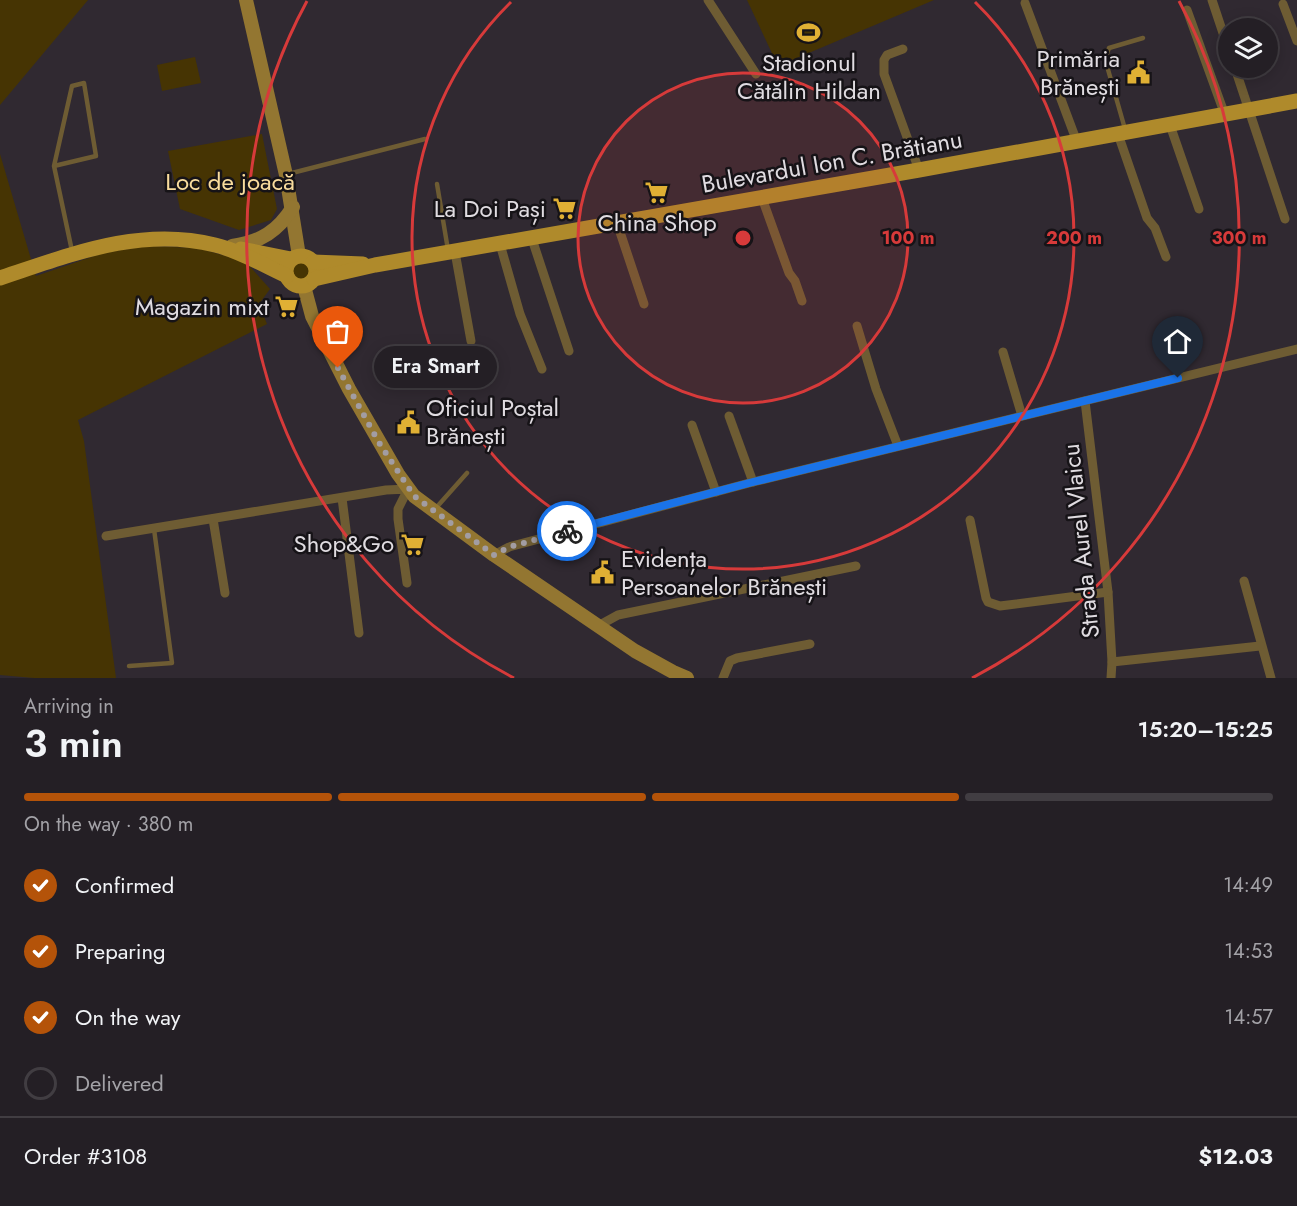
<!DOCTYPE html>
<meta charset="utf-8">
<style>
:root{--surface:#241f25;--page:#2c272d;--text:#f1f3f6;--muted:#a3a2a7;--line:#413d42;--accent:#b45309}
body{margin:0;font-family:Jost,sans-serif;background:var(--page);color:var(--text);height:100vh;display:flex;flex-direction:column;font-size:22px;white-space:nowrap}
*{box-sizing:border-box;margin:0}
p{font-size:20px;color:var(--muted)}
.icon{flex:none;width:33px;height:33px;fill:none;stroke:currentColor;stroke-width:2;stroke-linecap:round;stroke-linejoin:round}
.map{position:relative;height:678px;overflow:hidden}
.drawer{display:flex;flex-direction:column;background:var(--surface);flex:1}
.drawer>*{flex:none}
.buttons{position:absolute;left:1218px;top:18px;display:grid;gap:12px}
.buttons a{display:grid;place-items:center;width:60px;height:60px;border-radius:50%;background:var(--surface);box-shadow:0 3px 15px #0003,0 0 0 2px var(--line);font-size:30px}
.pin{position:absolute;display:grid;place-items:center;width:51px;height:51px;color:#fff;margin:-62px -26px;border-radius:50% 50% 50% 0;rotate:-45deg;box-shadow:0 0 6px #0007}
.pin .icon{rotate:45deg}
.courier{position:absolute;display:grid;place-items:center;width:60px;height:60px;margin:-30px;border:4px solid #1a73e8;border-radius:50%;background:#fff;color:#222;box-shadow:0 2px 8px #0007}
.bubble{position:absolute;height:42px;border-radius:21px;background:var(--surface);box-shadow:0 3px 15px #0003,0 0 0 2px var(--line);font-size:20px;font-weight:600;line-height:42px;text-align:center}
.summary em{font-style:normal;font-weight:600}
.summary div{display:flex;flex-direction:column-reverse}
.summary{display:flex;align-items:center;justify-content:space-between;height:102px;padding:0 24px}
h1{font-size:39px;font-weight:600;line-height:45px}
.bar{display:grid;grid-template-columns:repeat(4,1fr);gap:9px 6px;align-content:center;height:72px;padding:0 24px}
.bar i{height:8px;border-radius:4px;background:var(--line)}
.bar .selected{background:var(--accent)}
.bar p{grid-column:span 4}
.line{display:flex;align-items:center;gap:15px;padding:0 24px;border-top:2px solid var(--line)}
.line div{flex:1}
ol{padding:0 24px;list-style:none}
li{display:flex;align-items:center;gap:18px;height:66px}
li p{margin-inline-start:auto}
li .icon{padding:6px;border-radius:50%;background:var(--accent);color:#fff;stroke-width:4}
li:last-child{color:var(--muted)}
li i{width:33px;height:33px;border:3px solid var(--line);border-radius:50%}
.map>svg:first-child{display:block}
</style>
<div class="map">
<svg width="1297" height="678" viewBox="0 0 1297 678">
<rect width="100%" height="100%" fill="#302931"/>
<!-- green -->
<g fill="#463403">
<path d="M0 0H88L0 105Z"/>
<path d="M747 0H934L778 66Z"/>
<path d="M195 57 201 83 162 91 157 65Z"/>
<path d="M262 134 277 209 271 220 239 230 180 209 168 151Z"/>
<path d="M0 154 36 276 103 253 147 246 198 248 246 262 270 289 259 304 267 324 78 420 84 441 116 678H34L0 675Z"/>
<circle cx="301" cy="271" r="10"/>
</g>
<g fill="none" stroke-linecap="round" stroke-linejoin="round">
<!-- service -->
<g stroke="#6e5c33" stroke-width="4.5">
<path d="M1125 129 1105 59 1109 48 1143 38"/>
<path d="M54 166 96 156 84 83 72 86 54 166 72 251"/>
<path d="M288 174 425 139"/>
<path d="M437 184 448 250"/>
<path d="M435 509 467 473"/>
<path d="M129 666 172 663 154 529"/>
</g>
<!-- minor -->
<g stroke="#6e5c33" stroke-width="9">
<path d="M708 0 756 74"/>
<path d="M1212 0 1228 48"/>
<path d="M1025 3 1077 142"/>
<path d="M1283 4 1297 41"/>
<path d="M1187 10 1225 115"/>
<path d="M903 49 887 55 884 60V74L919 170"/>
<path d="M1235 68 1285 219"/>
<path d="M1170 125 1199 209"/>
<path d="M1118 134 1147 218 1155 228 1166 257"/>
<path d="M762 198 789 273 795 281 802 301"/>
<path d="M617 223 644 304"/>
<path d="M532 239 569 351"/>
<path d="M500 244 520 314 542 369"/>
<path d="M455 252 471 341"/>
<path d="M857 326 876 389 898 446"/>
<path d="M1003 352 1022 416"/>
<path d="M1085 401 1108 592 1112 662 1111 678"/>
<path d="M729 416 753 482"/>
<path d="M692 425 716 492"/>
<path d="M342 498 359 633"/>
<path d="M213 519 225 593"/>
<path d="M970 520 986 598 988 602 1000 606 1108 592"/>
<path d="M106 536 386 490 408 489 398 509V519L407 583"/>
<path d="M494 555 509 547 753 482 1297 349"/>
<path d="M1244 581 1271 678"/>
<path d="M598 626 618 615 856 566"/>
<path d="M1112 662 1260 646"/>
<path d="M723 678 730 661 737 658 810 644"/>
</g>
<!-- secondary -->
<g stroke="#937631" stroke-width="14">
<path d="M246 0 286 175 299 256"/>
<path d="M232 246C261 242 278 231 293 207"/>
<path d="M304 286 312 316 349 389 398 474 414 496 494 555 635 651 673 672 687 678"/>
</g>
<!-- primary -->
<g stroke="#af8a2b" stroke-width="15">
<path d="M241 249 291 259"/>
<circle cx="301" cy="271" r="15"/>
<path d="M313 262 363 264"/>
<path d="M0 278C70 255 140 226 215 245 240 251 263 265 287 276"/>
<path d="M314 279 375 265 919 170 1297 101"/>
</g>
</g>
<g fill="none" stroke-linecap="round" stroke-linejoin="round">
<!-- done -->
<path stroke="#a29da3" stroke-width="6" stroke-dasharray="0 10.8" d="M338 368 378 441 414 496 494 555 509 547 567 531"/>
<!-- route -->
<path stroke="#1a73e8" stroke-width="8" d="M567 531 753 482 1178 378"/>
</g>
<!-- distance rings -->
<circle cx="743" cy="238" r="165" fill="#d73a3a" fill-opacity=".12"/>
<g fill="none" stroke="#d73a3a" stroke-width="3">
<circle cx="743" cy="238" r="165"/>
<path d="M975 2A331 331 0 1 1 511 2"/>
<path d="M514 678A496 496 0 0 1 307 1M1179 1A496 496 0 0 1 972 678"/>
</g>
<!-- icons -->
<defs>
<symbol id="stadium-bare" viewBox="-9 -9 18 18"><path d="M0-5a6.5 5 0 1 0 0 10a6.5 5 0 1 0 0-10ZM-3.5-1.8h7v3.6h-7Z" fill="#e0b034" stroke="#161317" stroke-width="2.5" paint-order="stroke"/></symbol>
<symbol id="civic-bare" viewBox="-9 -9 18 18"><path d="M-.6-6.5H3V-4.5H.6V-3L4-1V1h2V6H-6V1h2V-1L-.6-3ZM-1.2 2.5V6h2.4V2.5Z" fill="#e0b034" stroke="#161317" stroke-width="2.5" paint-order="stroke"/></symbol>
<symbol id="supermarket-bare" viewBox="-9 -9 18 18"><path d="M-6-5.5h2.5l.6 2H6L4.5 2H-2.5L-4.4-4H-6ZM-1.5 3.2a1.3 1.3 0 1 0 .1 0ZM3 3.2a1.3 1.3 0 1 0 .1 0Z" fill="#e0b034" stroke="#161317" stroke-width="2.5" paint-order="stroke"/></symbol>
</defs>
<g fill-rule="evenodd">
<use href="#stadium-bare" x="792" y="16" width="33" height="33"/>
<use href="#civic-bare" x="1122" y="56" width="33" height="33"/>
<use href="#supermarket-bare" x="640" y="176" width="33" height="33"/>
<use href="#supermarket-bare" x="548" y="192" width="33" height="33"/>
<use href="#supermarket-bare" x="270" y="290" width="33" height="33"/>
<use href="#civic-bare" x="392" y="406" width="33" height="33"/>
<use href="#supermarket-bare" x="396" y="528" width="33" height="33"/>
<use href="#civic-bare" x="586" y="556" width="33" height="33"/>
</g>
<g text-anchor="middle" stroke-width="5" stroke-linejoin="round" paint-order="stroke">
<!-- poi labels -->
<g font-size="24" fill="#e0dce1" stroke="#161317" text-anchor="end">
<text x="1120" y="67">Primăria<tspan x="1120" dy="28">Brănești</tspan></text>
<text x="809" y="71" text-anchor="middle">Stadionul<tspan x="809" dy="28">Cătălin Hildan</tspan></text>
<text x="546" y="217">La Doi Pași</text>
<text x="657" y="231" text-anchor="middle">China Shop</text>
<text x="269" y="315">Magazin mixt</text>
<text x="426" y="416" text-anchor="start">Oficiul Poștal<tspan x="426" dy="28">Brănești</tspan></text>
<text x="394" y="552">Shop&amp;Go</text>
<text x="621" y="567" text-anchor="start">Evidența<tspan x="621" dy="28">Persoanelor Brănești</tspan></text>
</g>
<!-- street labels -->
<g font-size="24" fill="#e0dce1" stroke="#161317">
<text transform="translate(832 162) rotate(-10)" y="8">Bulevardul Ion C. Brătianu</text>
<text transform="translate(1081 541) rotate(-96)" y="8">Strada Aurel Vlaicu</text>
</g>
<!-- park labels -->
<g font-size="24" fill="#f9dc9d" stroke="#161317">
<text x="230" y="190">Loc de joacă</text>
</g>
</g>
<circle cx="743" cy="238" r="9" fill="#d73a3a" stroke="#161317" stroke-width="3"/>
<g font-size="18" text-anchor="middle" font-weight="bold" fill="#d73a3a" stroke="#161317" stroke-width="5" stroke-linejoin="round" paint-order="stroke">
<text x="908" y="244">100 m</text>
<text x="1074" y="244">200 m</text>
<text x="1239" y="244">300 m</text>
</g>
</svg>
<div class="buttons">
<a><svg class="icon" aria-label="layers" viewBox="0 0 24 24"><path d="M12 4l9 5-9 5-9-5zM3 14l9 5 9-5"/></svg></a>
</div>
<div class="pin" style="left:338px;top:368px;background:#ea580c"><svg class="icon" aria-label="bag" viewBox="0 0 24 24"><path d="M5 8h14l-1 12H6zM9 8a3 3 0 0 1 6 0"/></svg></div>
<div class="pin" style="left:1178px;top:378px;background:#1f2937"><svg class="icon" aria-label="home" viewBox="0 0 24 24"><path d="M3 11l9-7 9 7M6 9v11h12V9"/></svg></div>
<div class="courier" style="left:567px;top:531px"><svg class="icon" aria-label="bike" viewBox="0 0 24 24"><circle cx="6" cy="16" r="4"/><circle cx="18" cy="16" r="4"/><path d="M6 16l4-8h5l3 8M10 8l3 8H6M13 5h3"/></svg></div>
<div class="bubble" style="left:374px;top:346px;width:123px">Era Smart</div>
</div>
<section class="drawer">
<div class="summary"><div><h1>3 min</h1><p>Arriving in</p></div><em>15:20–15:25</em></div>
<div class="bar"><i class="selected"></i><i class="selected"></i><i class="selected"></i><i></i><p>On the way · 380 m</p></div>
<ol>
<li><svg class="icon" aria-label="check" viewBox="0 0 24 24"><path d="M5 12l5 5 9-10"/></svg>Confirmed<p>14:49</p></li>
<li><svg class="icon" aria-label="check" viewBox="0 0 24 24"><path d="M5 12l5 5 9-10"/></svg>Preparing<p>14:53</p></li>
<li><svg class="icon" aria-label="check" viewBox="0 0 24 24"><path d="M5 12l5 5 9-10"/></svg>On the way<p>14:57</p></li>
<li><i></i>Delivered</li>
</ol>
<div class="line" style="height:78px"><div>Order #3108</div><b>$12.03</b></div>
</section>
